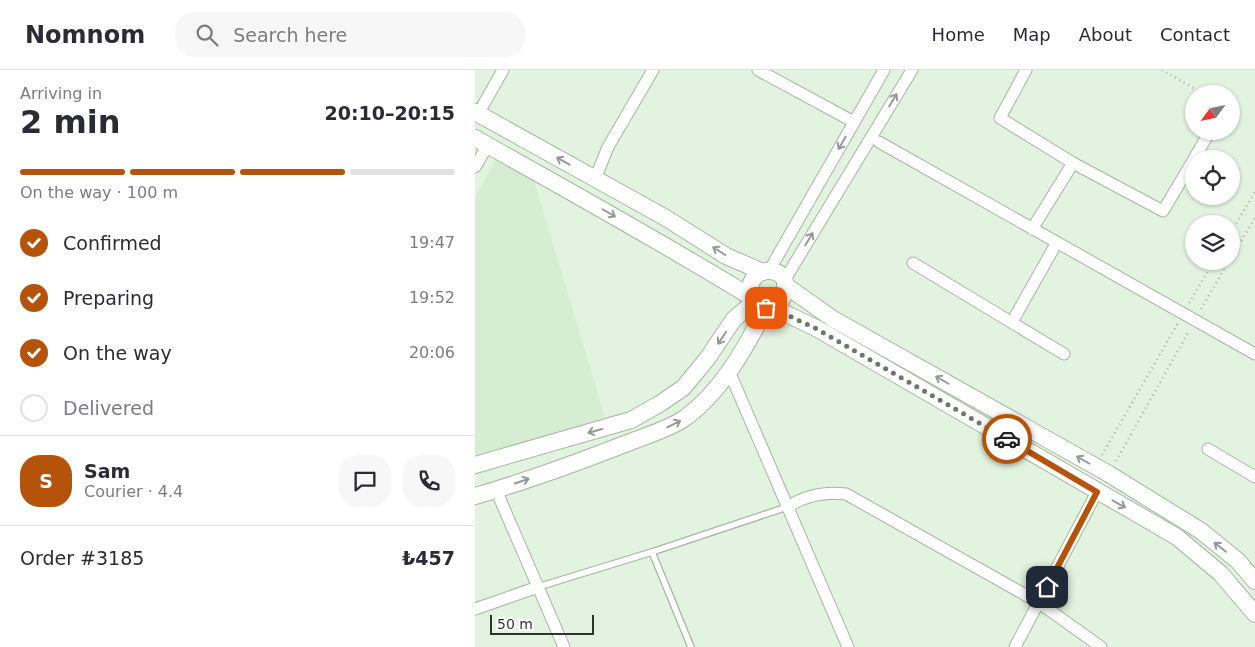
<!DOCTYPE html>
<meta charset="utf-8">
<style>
:root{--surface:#fff;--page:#f7f7f7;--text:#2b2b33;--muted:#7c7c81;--line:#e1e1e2;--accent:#b45309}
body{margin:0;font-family:"DejaVu Sans",sans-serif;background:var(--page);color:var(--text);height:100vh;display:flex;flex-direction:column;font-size:19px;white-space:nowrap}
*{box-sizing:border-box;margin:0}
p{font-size:16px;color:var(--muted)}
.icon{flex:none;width:28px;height:28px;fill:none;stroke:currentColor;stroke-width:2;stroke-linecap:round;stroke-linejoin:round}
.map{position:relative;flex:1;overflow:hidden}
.panel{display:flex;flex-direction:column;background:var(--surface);width:475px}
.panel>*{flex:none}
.needle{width:32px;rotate:237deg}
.fabs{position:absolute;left:710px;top:15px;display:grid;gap:10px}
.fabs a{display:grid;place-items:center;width:55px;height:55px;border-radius:50%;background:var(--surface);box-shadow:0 1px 4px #0004;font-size:25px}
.scale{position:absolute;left:15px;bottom:12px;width:104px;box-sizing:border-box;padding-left:5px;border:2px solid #2e352d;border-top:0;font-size:14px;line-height:18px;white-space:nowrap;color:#2e352d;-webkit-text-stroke:4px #fff;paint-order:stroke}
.pin{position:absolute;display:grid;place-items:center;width:42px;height:42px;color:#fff;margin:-21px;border-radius:10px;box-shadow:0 2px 8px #0006}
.courier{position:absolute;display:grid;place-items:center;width:50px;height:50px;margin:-25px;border:4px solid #b45309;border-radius:50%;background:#fff;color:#222;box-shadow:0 1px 6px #0007}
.head em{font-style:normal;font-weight:600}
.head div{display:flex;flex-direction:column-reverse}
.head{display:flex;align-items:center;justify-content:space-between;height:85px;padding:0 20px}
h1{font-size:32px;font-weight:600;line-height:38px}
.bar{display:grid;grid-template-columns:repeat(4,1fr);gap:8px 5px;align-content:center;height:60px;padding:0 20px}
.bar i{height:6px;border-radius:4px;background:var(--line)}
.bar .active{background:var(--accent)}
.bar p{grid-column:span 4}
.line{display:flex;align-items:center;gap:12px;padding:0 20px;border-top:1px solid var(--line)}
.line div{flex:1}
.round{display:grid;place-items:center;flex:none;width:52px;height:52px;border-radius:20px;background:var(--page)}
ol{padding:0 20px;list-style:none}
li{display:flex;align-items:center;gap:15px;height:55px}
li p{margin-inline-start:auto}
li .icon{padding:5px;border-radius:50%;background:var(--accent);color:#fff;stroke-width:4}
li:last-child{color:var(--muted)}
li i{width:28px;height:28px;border:2px solid var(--line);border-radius:50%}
header{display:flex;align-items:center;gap:30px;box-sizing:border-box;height:70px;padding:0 25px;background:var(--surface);border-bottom:1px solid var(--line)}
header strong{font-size:24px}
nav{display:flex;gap:28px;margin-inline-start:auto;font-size:18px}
.search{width:350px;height:45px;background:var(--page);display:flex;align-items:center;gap:12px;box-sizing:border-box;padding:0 18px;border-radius:20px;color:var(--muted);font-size:19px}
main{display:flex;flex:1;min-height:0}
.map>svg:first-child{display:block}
</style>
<header>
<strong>Nomnom</strong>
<div class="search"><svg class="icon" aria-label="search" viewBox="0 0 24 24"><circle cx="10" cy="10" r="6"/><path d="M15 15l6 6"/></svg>Search here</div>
<nav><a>Home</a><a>Map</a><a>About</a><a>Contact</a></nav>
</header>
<main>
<section class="panel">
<div class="head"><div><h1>2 min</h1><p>Arriving in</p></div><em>20:10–20:15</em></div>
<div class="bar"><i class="active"></i><i class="active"></i><i class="active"></i><i></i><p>On the way · 100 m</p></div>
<ol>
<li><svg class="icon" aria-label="check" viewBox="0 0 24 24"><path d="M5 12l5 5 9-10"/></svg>Confirmed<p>19:47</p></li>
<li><svg class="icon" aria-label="check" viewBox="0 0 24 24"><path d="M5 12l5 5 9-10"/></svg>Preparing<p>19:52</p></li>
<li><svg class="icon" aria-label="check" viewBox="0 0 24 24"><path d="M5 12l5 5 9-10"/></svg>On the way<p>20:06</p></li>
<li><i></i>Delivered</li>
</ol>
<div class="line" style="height:90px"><b class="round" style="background:var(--accent);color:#fff">S</b><div><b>Sam</b><p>Courier · 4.4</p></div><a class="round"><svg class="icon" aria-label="chat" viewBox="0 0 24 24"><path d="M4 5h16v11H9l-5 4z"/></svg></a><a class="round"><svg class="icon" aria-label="phone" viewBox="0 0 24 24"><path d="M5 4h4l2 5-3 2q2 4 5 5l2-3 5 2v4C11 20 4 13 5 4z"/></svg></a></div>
<div class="line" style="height:65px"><div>Order #3185</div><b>₺457</b></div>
</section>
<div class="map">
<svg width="780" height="577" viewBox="0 0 780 577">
<rect width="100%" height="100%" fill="#e2f3e0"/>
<!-- built -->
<path fill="#d6edd3" d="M21 88 59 111 130 347 0 387V128Z"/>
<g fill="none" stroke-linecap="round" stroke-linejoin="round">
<defs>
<g id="lane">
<path d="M177 482 216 577"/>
<path d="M63 517 177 482 312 437"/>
</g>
<g id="street">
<path d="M283 0 379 52"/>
<path d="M551 0 525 48 598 93 688 141 719 89"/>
<path d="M3 44 28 0"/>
<path d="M404 72 780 284"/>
<path d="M719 89 735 61"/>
<path d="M0 97 13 75"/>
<path d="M120 109 133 77 178 0"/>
<path d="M557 159 598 93"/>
<path d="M438 193 589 284"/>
<path d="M294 201 409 0"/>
<path d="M309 211 437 0"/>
<path d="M537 252 581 174"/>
<path d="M254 301 373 577"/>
<path d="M733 379 780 407"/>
<path d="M21 420 89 577"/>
<path d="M312 437C331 425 349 421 371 424L563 532 626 577"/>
<path d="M0 539 63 517"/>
<path d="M540 577 622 422"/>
</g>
<g id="secondary">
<path d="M0 42 191 148 251 186 288 202"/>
<path d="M0 68C92 120 185 171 276 227 300 264 331 200 292 201 278 202 273 215 276 227"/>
<path d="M310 215 358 249 634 404 726 461 763 491 780 511"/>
<path d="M297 237 341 258 702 467 746 504 780 544"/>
<path d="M0 395 156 350 186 333 208 318 232 289 259 249 279 232"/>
<path d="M0 426C52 411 104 392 155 372 173 365 194 359 210 348 247 321 271 277 291 238"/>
</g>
</defs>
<!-- lane casing -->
<use href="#lane" stroke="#a6b6a3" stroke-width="8"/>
<!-- street casing -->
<use href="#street" stroke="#a6b6a3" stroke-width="13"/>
<!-- secondary casing -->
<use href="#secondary" stroke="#a6b6a3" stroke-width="18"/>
<!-- path -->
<g stroke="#a6b3a4" stroke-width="2.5" stroke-dasharray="1 4" stroke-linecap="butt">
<path d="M687 0 729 24"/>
<path d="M756 162 780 122"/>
<path d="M756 188 780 148"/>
<path d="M714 233 739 191"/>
<path d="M726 239 754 191"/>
<path d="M627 385 703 253"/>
<path d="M641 391 714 261"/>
</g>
<!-- lane -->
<use href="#lane" stroke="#fff" stroke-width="5.5"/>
<!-- street -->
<use href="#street" stroke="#fff" stroke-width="11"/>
<!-- secondary -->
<use href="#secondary" stroke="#fff" stroke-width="16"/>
</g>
<!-- one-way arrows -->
<defs><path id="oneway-shaft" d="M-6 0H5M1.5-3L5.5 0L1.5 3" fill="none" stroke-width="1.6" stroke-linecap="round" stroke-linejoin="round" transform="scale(1.25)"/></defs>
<g stroke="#969a96">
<use href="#oneway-shaft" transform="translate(418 30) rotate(-59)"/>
<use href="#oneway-shaft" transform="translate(367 73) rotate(120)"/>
<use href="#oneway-shaft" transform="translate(88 91) rotate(-151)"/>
<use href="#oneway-shaft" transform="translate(134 143) rotate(30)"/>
<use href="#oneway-shaft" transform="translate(334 169) rotate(-59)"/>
<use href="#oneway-shaft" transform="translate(244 181) rotate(-148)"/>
<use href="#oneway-shaft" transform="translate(247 268) rotate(124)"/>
<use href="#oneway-shaft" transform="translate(467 310) rotate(-150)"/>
<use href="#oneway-shaft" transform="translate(199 354) rotate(-27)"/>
<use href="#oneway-shaft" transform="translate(120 361) rotate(164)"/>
<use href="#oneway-shaft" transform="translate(608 390) rotate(-150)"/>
<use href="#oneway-shaft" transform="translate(47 411) rotate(-19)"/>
<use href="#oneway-shaft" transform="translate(644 434) rotate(29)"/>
<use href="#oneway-shaft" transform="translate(745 477) rotate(-141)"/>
</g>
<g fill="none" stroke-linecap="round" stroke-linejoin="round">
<!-- done -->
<path stroke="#6d786c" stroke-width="5" stroke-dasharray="0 9" d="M291 238H297L340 258 532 369"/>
<!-- route -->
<path stroke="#b45309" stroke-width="6" d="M532 369 622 422 572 517"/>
</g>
</svg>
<div class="fabs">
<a><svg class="needle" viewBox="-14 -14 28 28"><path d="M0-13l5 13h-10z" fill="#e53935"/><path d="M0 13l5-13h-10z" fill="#7c7c81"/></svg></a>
<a><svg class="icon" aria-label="locate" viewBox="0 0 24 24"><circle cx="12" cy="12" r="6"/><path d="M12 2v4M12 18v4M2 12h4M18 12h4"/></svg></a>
<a><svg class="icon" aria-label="layers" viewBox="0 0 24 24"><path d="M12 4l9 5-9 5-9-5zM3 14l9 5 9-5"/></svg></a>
</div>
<div class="scale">50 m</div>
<div class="pin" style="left:291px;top:238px;background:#ea580c"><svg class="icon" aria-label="bag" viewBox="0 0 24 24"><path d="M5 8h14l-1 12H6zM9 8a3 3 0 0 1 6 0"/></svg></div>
<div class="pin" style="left:572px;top:517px;background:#1f2937"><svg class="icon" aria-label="home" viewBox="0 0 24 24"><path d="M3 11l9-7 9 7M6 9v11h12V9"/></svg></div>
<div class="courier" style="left:532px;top:369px"><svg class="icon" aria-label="car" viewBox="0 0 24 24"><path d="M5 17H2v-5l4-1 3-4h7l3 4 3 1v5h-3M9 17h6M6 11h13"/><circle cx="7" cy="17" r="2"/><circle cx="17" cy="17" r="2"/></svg></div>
</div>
</main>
